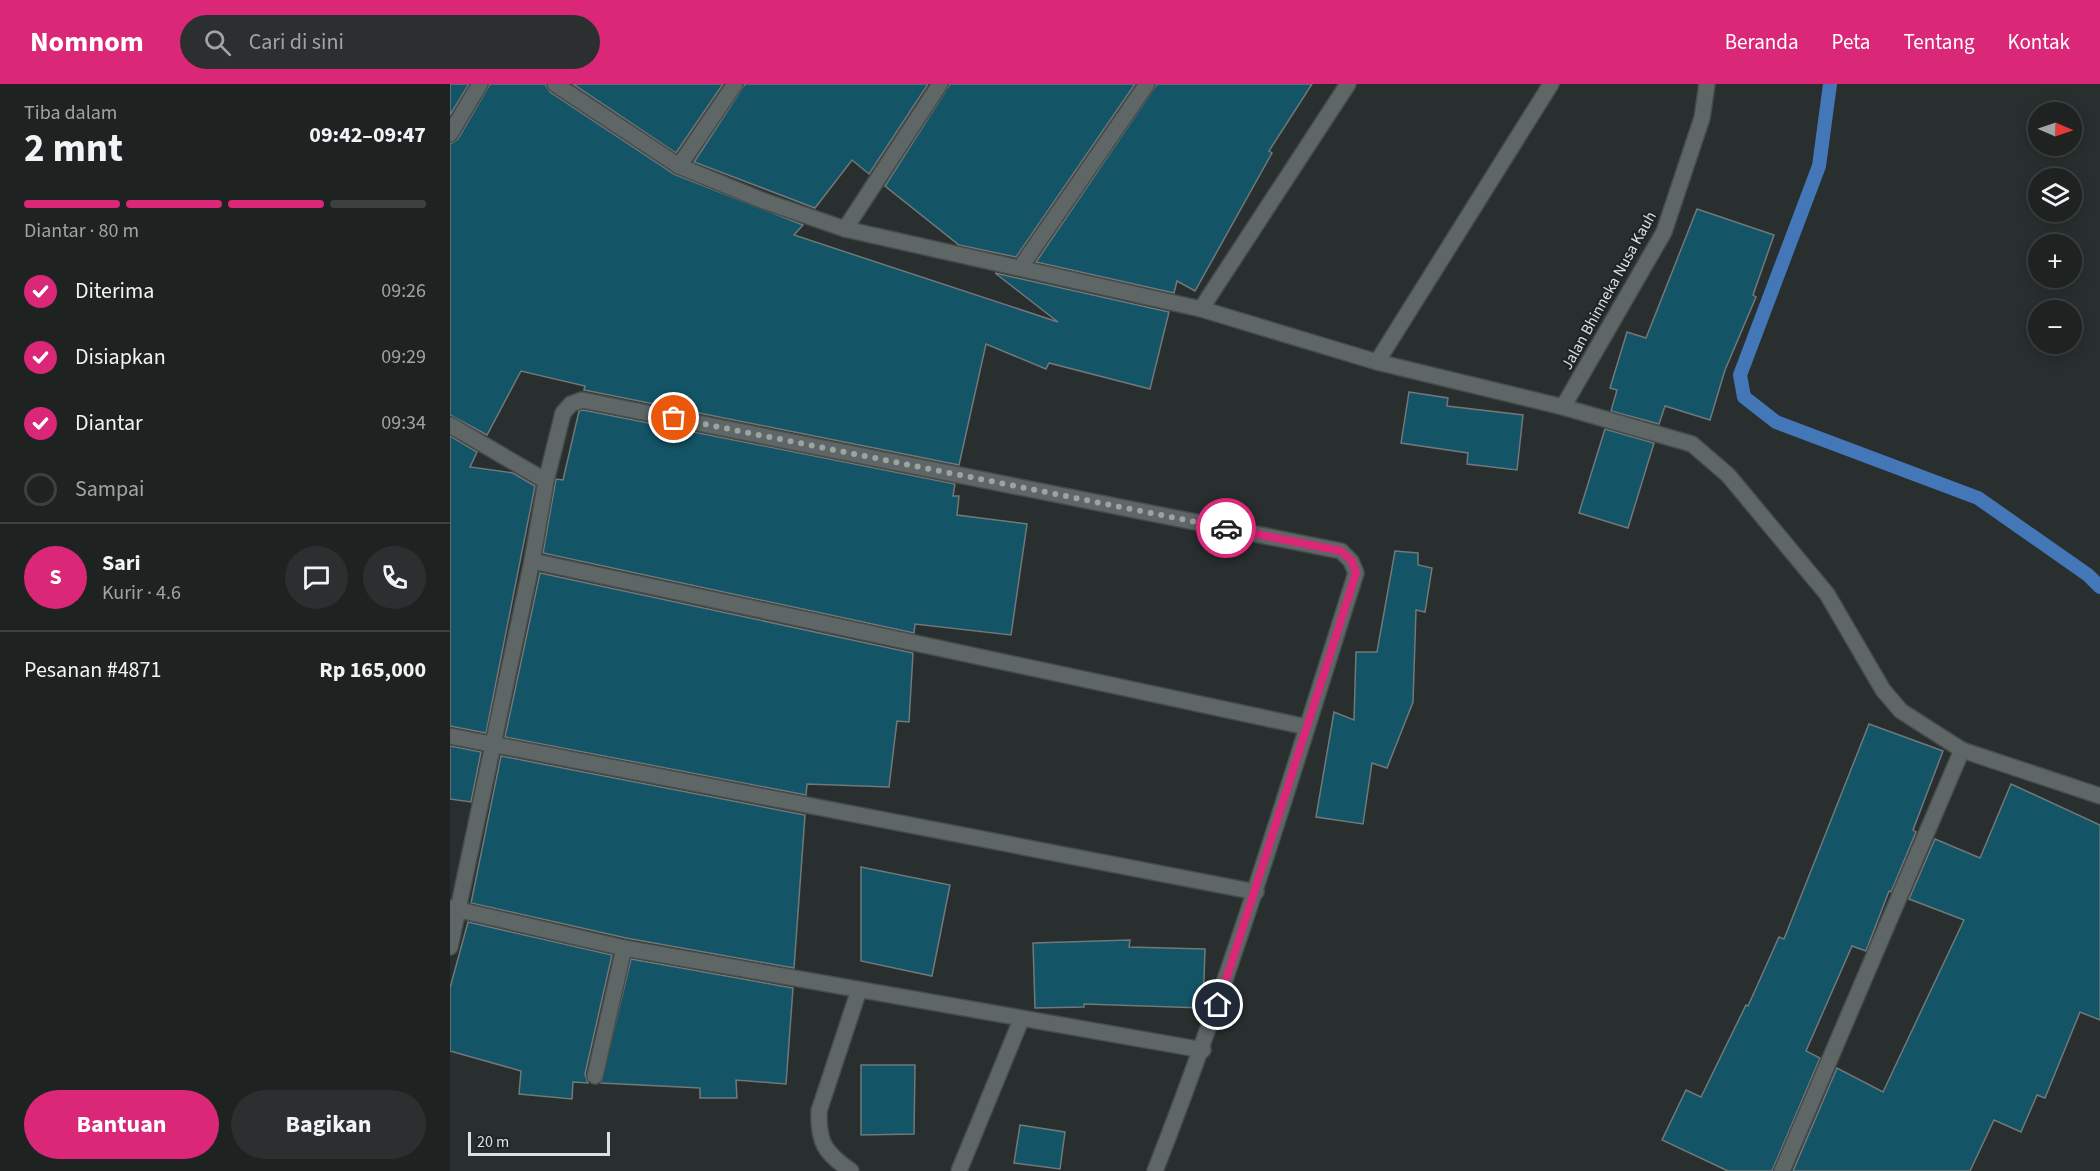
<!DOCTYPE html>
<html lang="id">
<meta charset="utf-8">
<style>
:root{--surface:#1e2322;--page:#2b2f2f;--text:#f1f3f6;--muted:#a1a4a5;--line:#3c4040;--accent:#db2777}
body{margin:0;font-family:"Source Sans 3",sans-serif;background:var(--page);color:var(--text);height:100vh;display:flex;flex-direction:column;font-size:22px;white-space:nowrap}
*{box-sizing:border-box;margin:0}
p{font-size:20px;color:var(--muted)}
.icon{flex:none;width:33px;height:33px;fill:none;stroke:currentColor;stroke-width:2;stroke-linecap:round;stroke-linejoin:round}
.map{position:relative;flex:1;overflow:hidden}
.sheet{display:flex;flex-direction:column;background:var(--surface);width:450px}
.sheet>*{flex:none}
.needle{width:39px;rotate:92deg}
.tools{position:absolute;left:1578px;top:18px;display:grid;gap:12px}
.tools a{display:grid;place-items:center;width:54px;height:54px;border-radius:50%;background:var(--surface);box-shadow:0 3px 15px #0003,0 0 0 2px var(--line);font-size:30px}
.scale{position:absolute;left:18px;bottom:15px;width:142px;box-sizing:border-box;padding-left:6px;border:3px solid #dce1e0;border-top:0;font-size:16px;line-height:21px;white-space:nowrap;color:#dce1e0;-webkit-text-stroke:4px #1f2524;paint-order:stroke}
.pin{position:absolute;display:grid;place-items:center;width:51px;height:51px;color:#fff;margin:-26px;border:3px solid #fff;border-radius:50%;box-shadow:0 2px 6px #0007}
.courier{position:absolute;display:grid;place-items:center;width:60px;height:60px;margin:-30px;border:4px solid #db2777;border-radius:50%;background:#fff;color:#222;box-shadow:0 2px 8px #0007}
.head em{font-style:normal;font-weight:700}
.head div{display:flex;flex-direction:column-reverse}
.head{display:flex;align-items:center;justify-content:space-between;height:102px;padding:0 24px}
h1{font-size:39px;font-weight:700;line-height:45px}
.bar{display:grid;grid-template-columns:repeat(4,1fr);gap:9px 6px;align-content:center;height:72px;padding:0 24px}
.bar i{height:8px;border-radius:4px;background:var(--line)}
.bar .current{background:var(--accent)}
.bar p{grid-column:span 4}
.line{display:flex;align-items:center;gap:15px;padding:0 24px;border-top:2px solid var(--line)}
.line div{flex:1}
.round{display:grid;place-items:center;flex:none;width:63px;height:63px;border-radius:32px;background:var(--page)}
ol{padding:0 24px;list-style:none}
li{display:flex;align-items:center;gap:18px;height:66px}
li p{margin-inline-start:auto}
li .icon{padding:6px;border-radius:50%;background:var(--accent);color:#fff;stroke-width:4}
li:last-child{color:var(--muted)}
li i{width:33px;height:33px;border:3px solid var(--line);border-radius:50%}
.primary-button{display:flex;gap:12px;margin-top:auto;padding:12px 24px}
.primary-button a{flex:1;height:69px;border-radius:36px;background:var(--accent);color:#fff;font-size:24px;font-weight:700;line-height:69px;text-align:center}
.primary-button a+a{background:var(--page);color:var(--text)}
header{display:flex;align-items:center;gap:36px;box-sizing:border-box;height:84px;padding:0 30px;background:var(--accent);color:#fff}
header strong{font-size:28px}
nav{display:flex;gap:33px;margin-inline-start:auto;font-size:21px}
.search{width:420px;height:54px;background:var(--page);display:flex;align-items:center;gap:15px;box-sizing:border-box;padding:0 21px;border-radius:33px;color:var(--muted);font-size:22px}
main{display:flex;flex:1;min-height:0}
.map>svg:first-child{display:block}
</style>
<header>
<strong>Nomnom</strong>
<div class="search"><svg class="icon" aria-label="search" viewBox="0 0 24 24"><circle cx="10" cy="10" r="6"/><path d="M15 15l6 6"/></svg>Cari di sini</div>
<nav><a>Beranda</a><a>Peta</a><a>Tentang</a><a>Kontak</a></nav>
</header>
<main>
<section class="sheet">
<div class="head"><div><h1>2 mnt</h1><p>Tiba dalam</p></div><em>09:42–09:47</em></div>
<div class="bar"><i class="current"></i><i class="current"></i><i class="current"></i><i></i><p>Diantar · 80 m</p></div>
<ol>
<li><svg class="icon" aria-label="check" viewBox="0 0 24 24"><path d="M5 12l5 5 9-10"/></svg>Diterima<p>09:26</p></li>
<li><svg class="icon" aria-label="check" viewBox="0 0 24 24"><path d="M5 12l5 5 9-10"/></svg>Disiapkan<p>09:29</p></li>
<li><svg class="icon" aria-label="check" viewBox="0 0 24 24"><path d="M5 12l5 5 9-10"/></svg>Diantar<p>09:34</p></li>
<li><i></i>Sampai</li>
</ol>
<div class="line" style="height:108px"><b class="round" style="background:var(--accent);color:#fff">S</b><div><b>Sari</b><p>Kurir · 4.6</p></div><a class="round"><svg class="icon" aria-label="chat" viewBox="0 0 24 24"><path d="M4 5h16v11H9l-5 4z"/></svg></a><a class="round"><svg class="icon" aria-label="phone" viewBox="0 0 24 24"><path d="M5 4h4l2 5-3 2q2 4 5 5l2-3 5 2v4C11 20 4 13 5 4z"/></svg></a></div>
<div class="line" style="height:78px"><div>Pesanan #4871</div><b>Rp 165,000</b></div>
<div class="primary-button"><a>Bantuan</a><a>Bagikan</a></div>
</section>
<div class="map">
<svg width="1650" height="1087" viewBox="0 0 1650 1087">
<rect width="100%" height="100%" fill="#282f2e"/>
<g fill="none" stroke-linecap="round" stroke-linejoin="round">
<!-- stream -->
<path stroke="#4377b7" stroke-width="14" d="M1380 0 1369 82 1290 291 1294 313 1326 338 1528 414 1638 491 1650 503"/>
</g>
<!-- building -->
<g fill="#135466" stroke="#71787a" stroke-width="1.5">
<path d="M0 0H19L0 31Z"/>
<path d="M40 0H95L100 8 224 90 353 141 344 151 608 238 545 189 719 228 700 305 599 279 596 285 536 260 509 381 134 306 135 302 71 287 37 351 0 331V60L8 55Z"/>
<path d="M123 0H273L226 69Z"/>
<path d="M295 0H478L419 90 402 76 365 124 244 78Z"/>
<path d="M500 0H685L566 173 509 161 435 102Z"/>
<path d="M707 0H862L819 67 822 69 745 207 727 197 724 209 586 178Z"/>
<path d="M1247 125 1324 151 1303 211 1306 213 1275 286 1260 336 1215 322 1209 340 1161 327 1167 306 1160 304 1177 248 1196 254Z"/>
<path d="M959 308 998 314 997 322 1073 331 1067 386 1017 380 1018 369 951 359Z"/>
<path d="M133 326 505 400 503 412H509L507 431 577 440 561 551 465 540 464 549 93 469 106 395 113 396 129 327Z"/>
<path d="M1155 345 1204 359 1178 444 1129 429Z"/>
<path d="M0 352 27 368 20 383 63 389 85 402 36 649 0 642Z"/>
<path d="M945 467 968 469V481L982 484 975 528 966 526 963 618 937 684 922 679 913 740 866 733 884 628 904 636 906 568H927Z"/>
<path d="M90 489 463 569 459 638 447 637 439 703 357 700 356 711 55 653Z"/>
<path d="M1419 640 1493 667 1463 746 1466 748 1441 808 1439 807 1416 867 1402 862 1356 967 1370 974 1322 1087H1278L1212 1056 1236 1006 1251 1013 1296 921 1298 922 1329 853 1334 855Z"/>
<path d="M0 662 31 668 21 718 0 715Z"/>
<path d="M51 672 355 731 344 884 176 854 21 819Z"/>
<path d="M1561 700 1650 741V936L1630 928 1595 1014 1587 1011 1571 1048 1544 1036 1520 1087H1343L1387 984 1433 1008 1514 836 1459 815 1485 755 1530 774Z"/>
<path d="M411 783 500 801 482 892 411 877Z"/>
<path d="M18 838 162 871 135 990 138 999 123 998 122 1015 69 1010 71 987 0 967V904Z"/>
<path d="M680 856 679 863 755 865 753 924 634 920V923L585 924 583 859Z"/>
<path d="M181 875 343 904 336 1000 286 996 287 1014H250V1004L151 999Z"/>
<path d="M411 981H465L464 1050 411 1051Z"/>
<path d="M570 1041 615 1048 610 1085 564 1079Z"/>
</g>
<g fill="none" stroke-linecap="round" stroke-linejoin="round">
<defs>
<g id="minor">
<path d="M105 0 229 82 314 117 395 145 751 225 927 278 1113 323 1242 360 1278 391 1377 510 1433 606 1451 627 1512 666 1650 712"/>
<path d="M0 50 30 0"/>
<path d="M229 82 285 0"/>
<path d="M395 145 490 0"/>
<path d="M570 184 697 0"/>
<path d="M751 225 898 0"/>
<path d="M927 278 1101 0"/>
<path d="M1113 323 1214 148 1252 34 1257 0"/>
<path d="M0 341 96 397"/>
<path d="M82 477 857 643"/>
<path d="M0 652 806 808"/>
<path d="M1 824 174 864 753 966"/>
<path d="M0 863 82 477 96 397 113 329 121 320 132 316 891 467 901 477 906 489C842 690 782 891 705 1087"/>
<path d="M145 992 174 864"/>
<path d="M401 1087C375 1069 368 1059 369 1027L409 906"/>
<path d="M509 1087 571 936"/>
<path d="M1332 1087 1512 666"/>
</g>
</defs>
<!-- minor casing -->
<use href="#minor" stroke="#464c4b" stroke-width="18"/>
<!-- minor -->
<use href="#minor" stroke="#5f6766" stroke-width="15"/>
</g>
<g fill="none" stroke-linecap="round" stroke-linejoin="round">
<!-- done -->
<path stroke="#9da3a2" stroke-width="6" stroke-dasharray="0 10.8" d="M224 334 776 444"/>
<!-- route -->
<path stroke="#db2777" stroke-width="8" d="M768 921 906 489 902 477 891 467 776 444"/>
</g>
<g text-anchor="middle" stroke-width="4.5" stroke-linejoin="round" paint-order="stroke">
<!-- street labels -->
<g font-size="16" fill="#dce1e0" stroke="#1f2524">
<text transform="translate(1158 206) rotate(-61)" y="6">Jalan Bhinneka Nusa Kauh</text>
</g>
</g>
</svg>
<div class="tools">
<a><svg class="needle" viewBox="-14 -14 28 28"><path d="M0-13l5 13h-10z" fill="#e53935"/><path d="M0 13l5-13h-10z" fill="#a1a4a5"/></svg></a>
<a><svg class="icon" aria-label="layers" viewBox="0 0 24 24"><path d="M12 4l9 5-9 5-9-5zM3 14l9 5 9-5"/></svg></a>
<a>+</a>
<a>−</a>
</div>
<div class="scale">20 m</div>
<div class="pin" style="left:224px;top:334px;background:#ea580c"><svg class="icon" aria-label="bag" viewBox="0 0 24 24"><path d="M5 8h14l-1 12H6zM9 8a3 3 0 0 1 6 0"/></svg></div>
<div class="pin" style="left:768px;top:921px;background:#1f2937"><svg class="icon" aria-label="home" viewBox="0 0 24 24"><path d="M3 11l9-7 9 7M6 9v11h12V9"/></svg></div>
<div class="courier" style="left:776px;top:444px"><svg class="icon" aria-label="car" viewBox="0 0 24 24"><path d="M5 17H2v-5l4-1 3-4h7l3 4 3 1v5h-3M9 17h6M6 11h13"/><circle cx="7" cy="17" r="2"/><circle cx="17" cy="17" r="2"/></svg></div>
</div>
</main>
